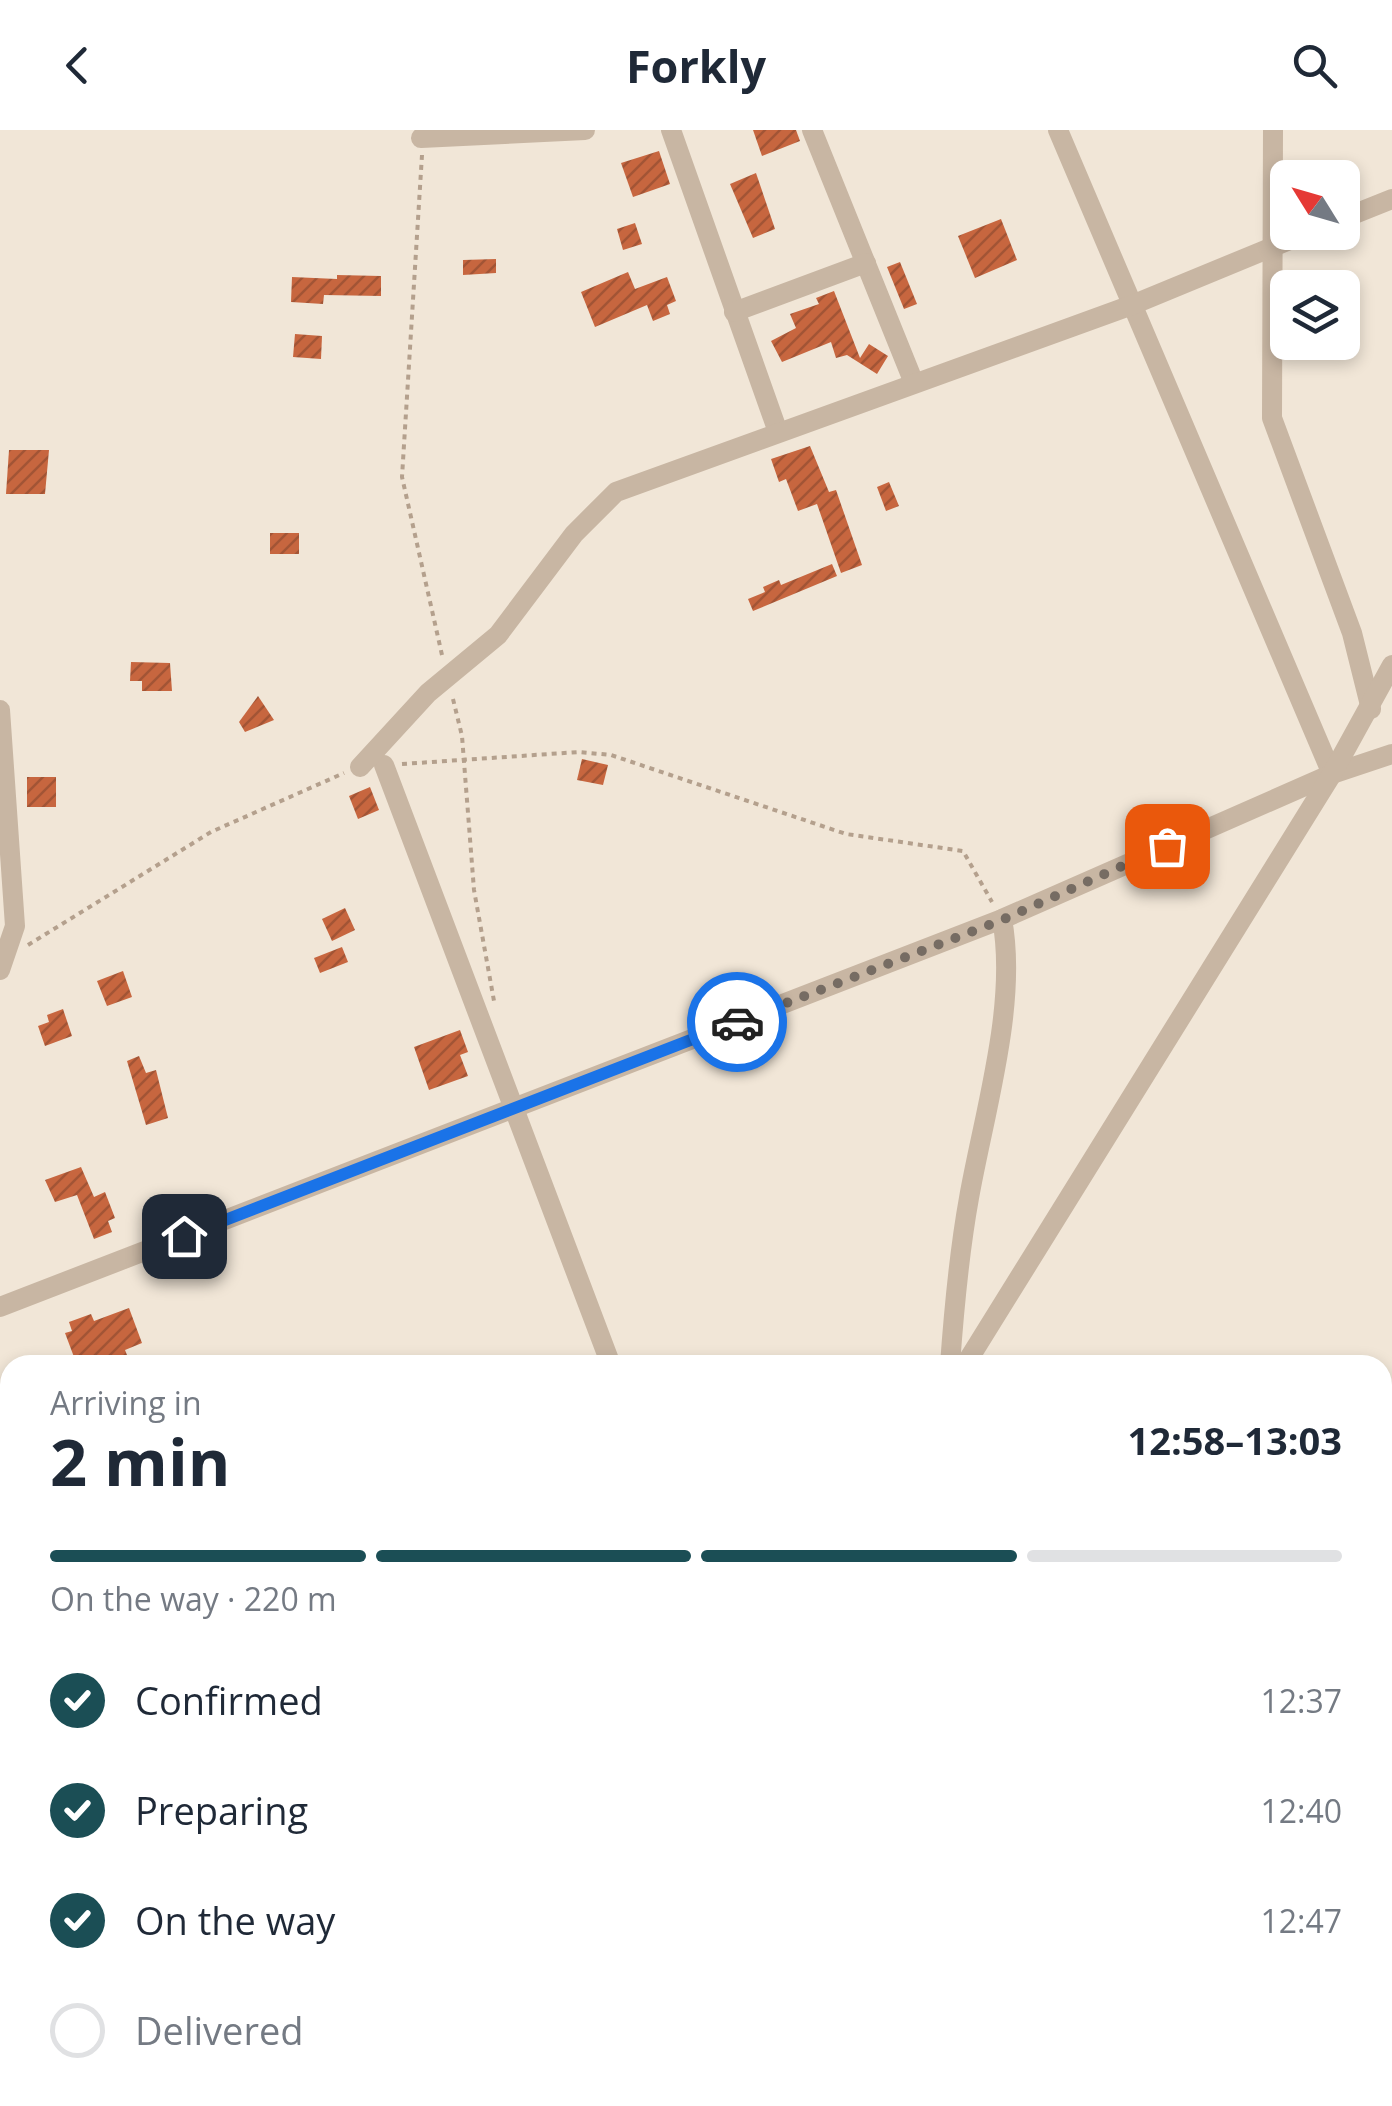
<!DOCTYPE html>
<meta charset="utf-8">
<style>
:root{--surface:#fff;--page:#f6f6f7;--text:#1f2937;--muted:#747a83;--line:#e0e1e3;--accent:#1b4e55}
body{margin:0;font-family:"Open Sans",sans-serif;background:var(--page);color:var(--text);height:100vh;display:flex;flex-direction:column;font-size:38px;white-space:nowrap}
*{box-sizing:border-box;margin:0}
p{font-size:32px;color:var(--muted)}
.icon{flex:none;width:55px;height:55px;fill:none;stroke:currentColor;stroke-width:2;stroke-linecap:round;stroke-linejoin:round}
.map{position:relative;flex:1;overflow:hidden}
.sheet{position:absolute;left:0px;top:1225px;width:1392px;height:752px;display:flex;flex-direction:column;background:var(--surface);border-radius:30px 30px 0 0;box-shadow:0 5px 15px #0003}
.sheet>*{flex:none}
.needle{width:65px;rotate:307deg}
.fabs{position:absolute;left:1270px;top:30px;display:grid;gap:20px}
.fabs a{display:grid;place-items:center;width:90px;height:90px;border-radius:15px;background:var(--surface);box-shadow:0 5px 15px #0003;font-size:50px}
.pin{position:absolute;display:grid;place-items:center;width:85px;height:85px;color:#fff;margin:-42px;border-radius:20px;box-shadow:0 5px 15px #0006}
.courier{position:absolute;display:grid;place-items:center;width:100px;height:100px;margin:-50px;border:8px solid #1a73e8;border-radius:50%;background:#fff;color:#222;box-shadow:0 2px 12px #0007}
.headline em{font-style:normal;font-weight:700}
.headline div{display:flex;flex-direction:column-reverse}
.headline{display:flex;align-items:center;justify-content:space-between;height:170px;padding:0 50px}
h1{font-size:65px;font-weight:700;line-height:75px}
.bar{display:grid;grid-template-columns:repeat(4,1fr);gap:15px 10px;align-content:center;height:120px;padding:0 50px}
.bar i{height:12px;border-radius:8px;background:var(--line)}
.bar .selected{background:var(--accent)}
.bar p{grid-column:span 4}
ol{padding:0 50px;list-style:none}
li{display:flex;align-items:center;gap:30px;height:110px}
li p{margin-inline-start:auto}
li .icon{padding:10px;border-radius:50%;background:var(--accent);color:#fff;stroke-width:4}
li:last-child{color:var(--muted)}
li i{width:55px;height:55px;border:5px solid var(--line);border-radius:50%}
header{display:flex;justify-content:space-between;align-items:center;height:130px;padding:0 50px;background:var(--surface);font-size:45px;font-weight:700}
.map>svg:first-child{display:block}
</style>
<header><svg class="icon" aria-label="back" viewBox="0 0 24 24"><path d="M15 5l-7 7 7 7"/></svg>Forkly<svg class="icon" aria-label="search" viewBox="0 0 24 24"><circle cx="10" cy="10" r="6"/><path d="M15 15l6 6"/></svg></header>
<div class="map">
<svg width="1392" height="1976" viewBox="0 0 1392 1976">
<defs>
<pattern id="building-hatch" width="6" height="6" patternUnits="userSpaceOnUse" patternTransform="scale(2.5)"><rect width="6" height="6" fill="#c7663f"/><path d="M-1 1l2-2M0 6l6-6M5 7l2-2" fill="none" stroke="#a25435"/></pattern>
</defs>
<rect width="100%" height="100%" fill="#f1e6d7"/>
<!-- building -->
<g fill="url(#building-hatch)">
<path d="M753 0H796L800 11 762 26Z"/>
<path d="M659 21 670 54 633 67 621 33Z"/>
<path d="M756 43 775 99 753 108 730 54Z"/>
<path d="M1001 89 1017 130 975 148 958 106Z"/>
<path d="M635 93 642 114 623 120 617 99Z"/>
<path d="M496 129V143L463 145V130Z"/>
<path d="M900 132 917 174 904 179 887 137Z"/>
<path d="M628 142 635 159 667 147 676 171 667 175 670 184 653 191 647 175 595 197 581 162Z"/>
<path d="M337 145 381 146V166L324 165 323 174 291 172 292 147 337 149Z"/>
<path d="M834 161 860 228 869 214 888 226 877 244 847 225 836 228 831 212 782 232 771 211 796 198 790 184 819 174 816 168Z"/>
<path d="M295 204 322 206 321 229 293 227Z"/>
<path d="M810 316 829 362 836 360 862 435 841 443 817 374 798 381 786 349 779 352 771 329Z"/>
<path d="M9 320H49L45 364H6Z"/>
<path d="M889 352 899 376 886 381 877 357Z"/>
<rect x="270" y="403" width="29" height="21"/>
<path d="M832 434 837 446 753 481 748 469 765 462 763 457 779 450 781 455Z"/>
<path d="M131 532 170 533 172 561H142V551H130Z"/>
<path d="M258 566 274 590 245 602 239 592Z"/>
<path d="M582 629 608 635 603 655 577 650Z"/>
<rect x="27" y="647" width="29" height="30"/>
<path d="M370 657 379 680 358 689 349 666Z"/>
<path d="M345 778 355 800 332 811 322 789Z"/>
<path d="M342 817 348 832 320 843 314 828Z"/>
<path d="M123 841 132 867 107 876 97 851Z"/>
<path d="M63 879 72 906 45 916 38 896 49 892 47 885Z"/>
<path d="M460 900 468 922 460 925 468 946 429 960 414 917Z"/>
<path d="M139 926 146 943 156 940 168 988 146 995 127 931Z"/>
<path d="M81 1037 94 1067 105 1062 115 1088 108 1091 112 1102 94 1109 77 1065 55 1072 45 1050Z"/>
<path d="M129 1178 142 1213 125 1220 131 1235H111L109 1228 77 1235 65 1203 72 1201 69 1192 91 1184 94 1191Z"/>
</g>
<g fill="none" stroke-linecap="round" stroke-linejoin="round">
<!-- path -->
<g stroke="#b4a08d" stroke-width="4" stroke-dasharray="5 5" stroke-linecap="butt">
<path d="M422 25 402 347 442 525"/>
<path d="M453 569 462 606 474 760 494 871"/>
<path d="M402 634 579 622 611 625 846 704 963 721 992 772"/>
<path d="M28 815 211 702 344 643"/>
</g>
<!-- minor -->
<g stroke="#c8b6a3" stroke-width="20">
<path d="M671 0 778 302"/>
<path d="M812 0 914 253"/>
<path d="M1058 0 1332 644"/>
<path d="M1273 0 1272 288 1352 503 1371 579"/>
<path d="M421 8 585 0"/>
<path d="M1342 89 1392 69"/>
<path d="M734 182 866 133"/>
<path d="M0 580 15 796 0 840"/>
<path d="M384 635 611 1235"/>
<path d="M360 637 428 563 498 505 574 404 616 362 1132 175 1309 102"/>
<path d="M0 1177 1002 789 1332 644 1392 624"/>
<path d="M950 1235C954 1179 959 1123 969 1068 984 983 1018 874 1002 789"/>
<path d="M965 1235 1332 644 1392 535"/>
<path d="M1382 1465 1392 1463"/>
<path d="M0 1498 10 1494"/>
<path d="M1382 1575 1392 1573"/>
<path d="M0 1637 10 1633"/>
<path d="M1382 1737 1392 1656"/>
<path d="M1382 1753H1392"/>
<path d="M0 1854 10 1850"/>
<path d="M0 1918 10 1943"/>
<path d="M20 1968 23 1976"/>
<path d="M439 1976 460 1968"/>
<path d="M656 1976 659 1968"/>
<path d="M912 1976 914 1968"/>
<path d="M1314 1976 1325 1968"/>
</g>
</g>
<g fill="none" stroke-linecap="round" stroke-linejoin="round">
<!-- done -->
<path stroke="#766c63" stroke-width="10" stroke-dasharray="0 18" d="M737 892 1002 790 1167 716"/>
<!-- route -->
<path stroke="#1a73e8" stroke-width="12" d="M184 1106 737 892"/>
</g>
</svg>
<div class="fabs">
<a><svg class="needle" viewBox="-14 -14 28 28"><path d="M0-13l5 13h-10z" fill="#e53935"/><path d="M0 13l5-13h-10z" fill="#747a83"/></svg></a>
<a><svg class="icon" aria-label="layers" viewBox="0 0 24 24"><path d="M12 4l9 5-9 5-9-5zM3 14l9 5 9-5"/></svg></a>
</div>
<div class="pin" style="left:1167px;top:716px;background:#ea580c"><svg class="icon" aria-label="bag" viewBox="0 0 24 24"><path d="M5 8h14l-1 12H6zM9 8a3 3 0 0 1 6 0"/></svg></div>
<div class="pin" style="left:184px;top:1106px;background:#1f2937"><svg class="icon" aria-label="home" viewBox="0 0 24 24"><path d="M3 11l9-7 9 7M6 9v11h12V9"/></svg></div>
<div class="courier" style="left:737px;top:892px"><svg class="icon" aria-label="car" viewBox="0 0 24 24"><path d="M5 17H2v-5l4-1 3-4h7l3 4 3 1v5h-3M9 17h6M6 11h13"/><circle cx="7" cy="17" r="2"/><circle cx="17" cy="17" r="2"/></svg></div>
<section class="sheet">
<div class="headline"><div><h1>2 min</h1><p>Arriving in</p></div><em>12:58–13:03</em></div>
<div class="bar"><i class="selected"></i><i class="selected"></i><i class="selected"></i><i></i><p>On the way · 220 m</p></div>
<ol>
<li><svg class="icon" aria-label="check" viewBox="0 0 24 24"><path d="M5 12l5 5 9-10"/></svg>Confirmed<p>12:37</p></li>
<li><svg class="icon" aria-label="check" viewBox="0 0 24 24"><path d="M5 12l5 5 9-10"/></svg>Preparing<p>12:40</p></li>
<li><svg class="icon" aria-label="check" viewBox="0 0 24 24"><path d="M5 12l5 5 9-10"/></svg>On the way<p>12:47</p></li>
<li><i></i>Delivered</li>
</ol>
</section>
</div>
